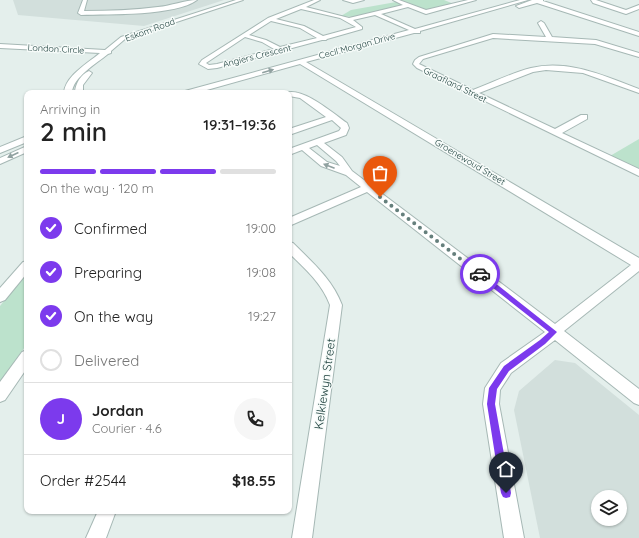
<!DOCTYPE html>
<meta charset="utf-8">
<style>
:root{--surface:#fff;--page:#f6f6f6;--text:#222;--muted:#767676;--line:#e0e0e0;--accent:#7c3aed}
body{margin:0;font-family:Quicksand,sans-serif;background:var(--page);color:var(--text);height:100vh;display:flex;flex-direction:column;font-size:15px;white-space:nowrap}
*{box-sizing:border-box;margin:0}
p{font-size:13px;color:var(--muted)}
.icon{flex:none;width:22px;height:22px;fill:none;stroke:currentColor;stroke-width:2;stroke-linecap:round;stroke-linejoin:round}
.map{position:relative;flex:1;overflow:hidden}
.details{position:absolute;left:24px;top:90px;width:268px;height:424px;display:flex;flex-direction:column;background:var(--surface);border-radius:8px;box-shadow:0 1px 3px #0004}
.details>*{flex:none}
.fabs{position:absolute;left:591px;top:490px;display:grid;gap:8px}
.fabs a{display:grid;place-items:center;width:36px;height:36px;border-radius:50%;background:var(--surface);box-shadow:0 1px 3px #0004;font-size:20px}
.pin{position:absolute;display:grid;place-items:center;width:34px;height:34px;color:#fff;margin:-41px -17px;border-radius:50% 50% 50% 0;rotate:-45deg;box-shadow:0 0 4px #0007}
.pin .icon{rotate:45deg}
.courier{position:absolute;display:grid;place-items:center;width:40px;height:40px;margin:-20px;border:3px solid #7c3aed;border-radius:50%;background:#fff;color:#222;box-shadow:0 1px 5px #0007}
.head em{font-style:normal;font-weight:600}
.head div{display:flex;flex-direction:column-reverse}
.head{display:flex;align-items:center;justify-content:space-between;height:68px;padding:0 16px}
h1{font-size:26px;font-weight:600;line-height:30px}
.bar{display:grid;grid-template-columns:repeat(4,1fr);gap:6px 4px;align-content:center;height:48px;padding:0 16px}
.bar i{height:5px;border-radius:3px;background:var(--line)}
.bar .active{background:var(--accent)}
.bar p{grid-column:span 4}
.line{display:flex;align-items:center;gap:10px;padding:0 16px;border-top:1px solid var(--line)}
.line div{flex:1}
.round{display:grid;place-items:center;flex:none;width:42px;height:42px;border-radius:21px;background:var(--page)}
ol{padding:0 16px;list-style:none}
li{display:flex;align-items:center;gap:12px;height:44px}
li p{margin-inline-start:auto}
li .icon{padding:4px;border-radius:50%;background:var(--accent);color:#fff;stroke-width:4}
li:last-child{color:var(--muted)}
li i{width:22px;height:22px;border:2px solid var(--line);border-radius:50%}
.map>svg:first-child{display:block}
</style>
<div class="map">
<svg width="639" height="538" viewBox="0 0 639 538">
<rect width="100%" height="100%" fill="#e4efec"/>
<!-- built -->
<g fill="#d2dfdc" fill-rule="evenodd">
<path d="M13 0H224L144 26 18 15Z"/>
<path d="M555 360 575 363 639 415V538H540L514 410 519 391ZM598 497H620V519H598Z"/>
</g>
<!-- green -->
<g fill="#bce2cc">
<path d="M398 0H444L454 4 424 11Z"/>
<path d="M396 2 401 5 353 17 341 16 351 10Z"/>
<path d="M639 139V170L610 156Z"/>
<path d="M27 273V344L0 382V306Z"/>
</g>
<g fill="none" stroke-linecap="round" stroke-linejoin="round">
<defs>
<g id="minor">
<path d="M83 0H87L84 11C109 11 134 10 158 7 171 6 185 0 197 0 176 16 109 14 81 15L78 13Z"/>
<path d="M236 0H243L125 39 111 51V53L108 54C97 63 72 78 72 93H64C65 76 88 63 100 53L0 48V44L105 50 121 37Z"/>
<path d="M314 0H320L306 7 349 18 403 5 393 0H399L426 10 468 0H476L426 14 408 7 381 14 415 29 520 0H528L420 31V33H414L306 62 639 258V271L564 331 639 389V405L634 403 555 340 511 373 500 390 499 404 524 538H504L483 404 485 388 501 363 545 332 367 192 289 226V218L361 187 346 175 321 166 302 150 289 155V149L339 131 341 128 332 120 289 135V129L326 117 300 98 289 96V93H286C302 86 334 114 347 123L349 128 346 135 324 143 342 157 352 171 555 324 631 265 300 64 196 93H184L185 91 409 30 375 15 353 20 362 27V29L327 39 326 40H322L217 68 208 69 199 64 202 60 268 18ZM301 9 340 18 356 27 323 36 304 26 276 19ZM271 21 300 28 317 38 280 47 266 40 249 35ZM245 37 262 42 274 49 217 64 209 65 206 63ZM317 145 336 161 340 166 327 162 309 148Z"/>
<path d="M343 0H364L353 3Z"/>
<path d="M532 0H543V1L639 32V36L537 3 519 8 516 6Z"/>
<path d="M591 0H596L626 10 639 5V9L626 14 593 3Z"/>
<path d="M541 21 544 23 552 37 596 40 639 53V57L595 44 493 38 423 59 419 64 473 90C492 83 511 73 531 68 568 59 605 76 639 89V93L583 73 546 70 533 72 479 93 555 129 581 115H587V119L562 133 639 169V176L417 68 413 64 415 60 419 57 493 34 546 37 538 23Z"/>
<path d="M89 71 92 73 83 85V93H75C75 84 81 74 89 71Z"/>
<path d="M27 136V142L0 153V147Z"/>
<path d="M27 146V152L0 164V158Z"/>
<path d="M289 242 293 243C312 262 332 279 342 305L312 538H292L330 305C322 283 305 269 289 253Z"/>
<path d="M27 261V273L5 300 0 302V288L23 262Z"/>
<path d="M27 350V368L5 400 0 402V382L22 352Z"/>
<path d="M98 511H116L106 538H86Z"/>
</g>
</defs>
<!-- minor casing -->
<use href="#minor" stroke="#a6b8b5" stroke-width="2"/>
<!-- minor -->
<use href="#minor" fill="#fff" fill-rule="evenodd"/>
</g>
<!-- one-way arrows -->
<defs><path id="oneway-solid" d="M-6-.8H1V-3.2L6.5 0L1 3.2V.8H-6Z"/></defs>
<g fill="#90a1a0">
<use href="#oneway-solid" transform="translate(268 71) rotate(-16)"/>
<use href="#oneway-solid" transform="translate(13 155) rotate(155)"/>
<use href="#oneway-solid" transform="translate(329 166) rotate(-159)"/>
</g>
<!-- route -->
<path fill="#7c3aed" d="M480 271 557 332 545 344 509 371 497 389 495 404 511 493 510 497 506 498 503 497 501 493 487 404 489 388 504 366 540 340 549 332 478 276V272Z"/>
<g fill="none" stroke-linecap="round" stroke-linejoin="round">
<!-- done -->
<path stroke="#657f7c" stroke-width="4" stroke-dasharray="0 7.2" d="M380 197 480 274"/>
</g>
<g text-anchor="middle" stroke-width="3" stroke-linejoin="round" paint-order="stroke">
<!-- far-street labels -->
<g font-size="9" fill="#214340" stroke="#f6fbf9">
<text transform="translate(150 30) rotate(-20)" y="3">Eskom Road</text>
<text transform="translate(357 46) rotate(-15)" y="3">Cecil Morgan Drive</text>
<text transform="translate(56 49) rotate(3)" y="3">London Circle</text>
<text transform="translate(257 56) rotate(-14)" y="3">Angiers Crescent</text>
<text transform="translate(455 85) rotate(26)" y="3">Graafland Street</text>
<text transform="translate(470 162) rotate(31)" y="3">Groenewoud Street</text>
</g>
<!-- near-street labels -->
<g font-size="12" fill="#214340" stroke="#f6fbf9">
<text transform="translate(325 384) rotate(-82)" y="4">Kelkiewyn Street</text>
</g>
</g>
</svg>
<div class="fabs">
<a><svg class="icon" aria-label="layers" viewBox="0 0 24 24"><path d="M12 4l9 5-9 5-9-5zM3 14l9 5 9-5"/></svg></a>
</div>
<div class="pin" style="left:380px;top:197px;background:#ea580c"><svg class="icon" aria-label="bag" viewBox="0 0 24 24"><path d="M5 8h14l-1 12H6zM9 8a3 3 0 0 1 6 0"/></svg></div>
<div class="pin" style="left:506px;top:493px;background:#1f2937"><svg class="icon" aria-label="home" viewBox="0 0 24 24"><path d="M3 11l9-7 9 7M6 9v11h12V9"/></svg></div>
<div class="courier" style="left:480px;top:274px"><svg class="icon" aria-label="car" viewBox="0 0 24 24"><path d="M5 17H2v-5l4-1 3-4h7l3 4 3 1v5h-3M9 17h6M6 11h13"/><circle cx="7" cy="17" r="2"/><circle cx="17" cy="17" r="2"/></svg></div>
<section class="details">
<div class="head"><div><h1>2 min</h1><p>Arriving in</p></div><em>19:31–19:36</em></div>
<div class="bar"><i class="active"></i><i class="active"></i><i class="active"></i><i></i><p>On the way · 120 m</p></div>
<ol>
<li><svg class="icon" aria-label="check" viewBox="0 0 24 24"><path d="M5 12l5 5 9-10"/></svg>Confirmed<p>19:00</p></li>
<li><svg class="icon" aria-label="check" viewBox="0 0 24 24"><path d="M5 12l5 5 9-10"/></svg>Preparing<p>19:08</p></li>
<li><svg class="icon" aria-label="check" viewBox="0 0 24 24"><path d="M5 12l5 5 9-10"/></svg>On the way<p>19:27</p></li>
<li><i></i>Delivered</li>
</ol>
<div class="line" style="height:72px"><b class="round" style="background:var(--accent);color:#fff">J</b><div><b>Jordan</b><p>Courier · 4.6</p></div><a class="round"><svg class="icon" aria-label="phone" viewBox="0 0 24 24"><path d="M5 4h4l2 5-3 2q2 4 5 5l2-3 5 2v4C11 20 4 13 5 4z"/></svg></a></div>
<div class="line" style="height:52px"><div>Order #2544</div><b>$18.55</b></div>
</section>
</div>
